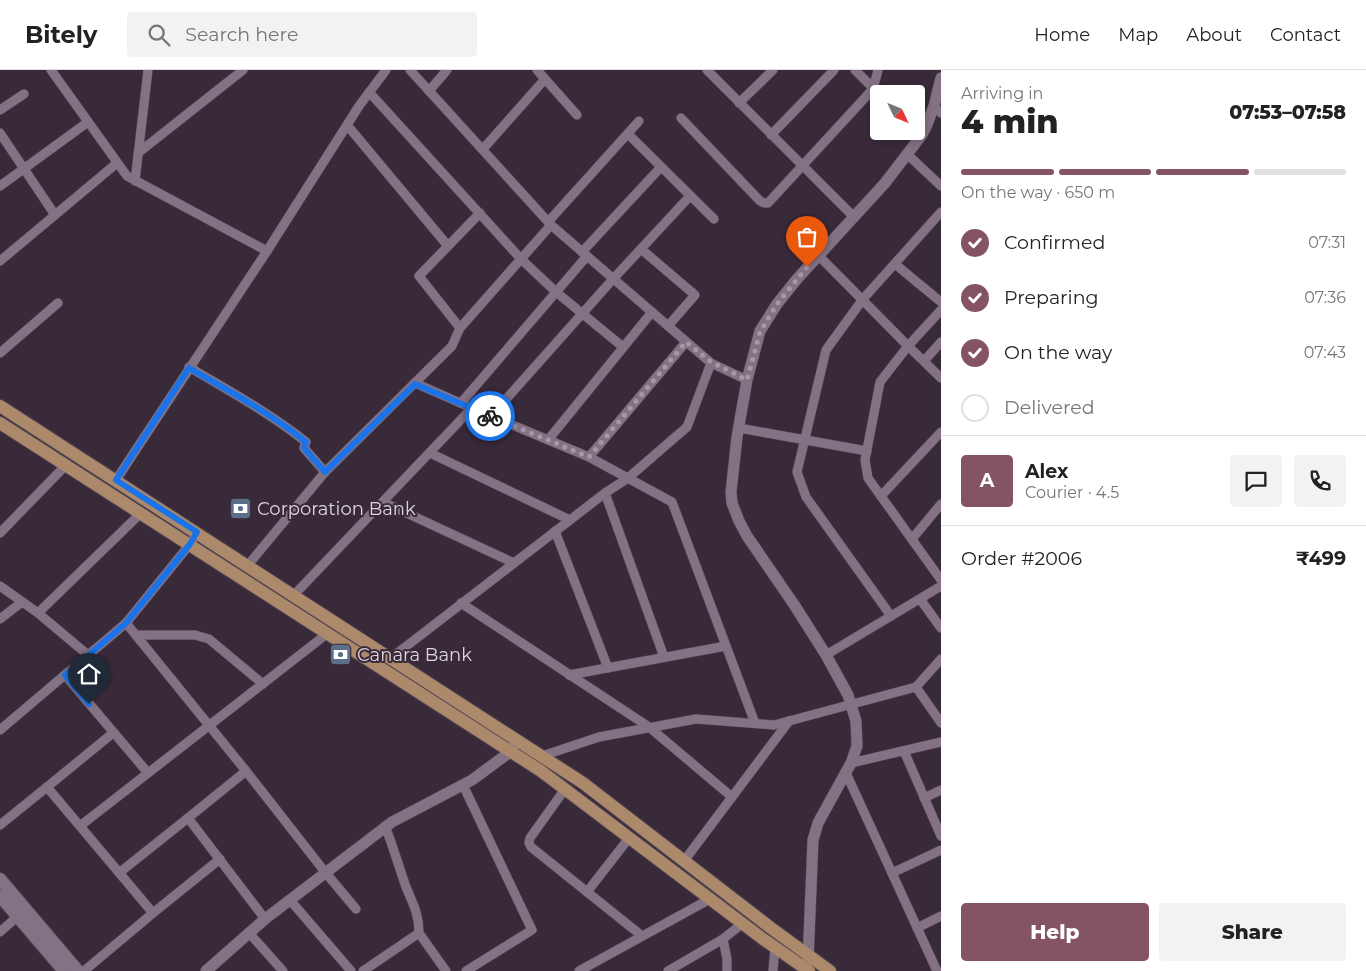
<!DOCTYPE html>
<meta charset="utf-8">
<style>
:root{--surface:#fff;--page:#f2f2f2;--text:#222;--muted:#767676;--line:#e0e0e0;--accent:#855366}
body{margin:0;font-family:Montserrat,sans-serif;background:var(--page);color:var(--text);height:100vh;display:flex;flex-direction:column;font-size:19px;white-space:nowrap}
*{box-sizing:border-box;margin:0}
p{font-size:16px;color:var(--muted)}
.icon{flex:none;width:28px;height:28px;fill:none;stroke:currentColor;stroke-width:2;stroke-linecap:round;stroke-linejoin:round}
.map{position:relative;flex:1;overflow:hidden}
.sheet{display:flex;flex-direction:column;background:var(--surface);width:425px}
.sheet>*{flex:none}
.needle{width:32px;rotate:133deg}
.controls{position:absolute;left:870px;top:15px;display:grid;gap:10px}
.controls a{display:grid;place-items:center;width:55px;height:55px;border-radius:5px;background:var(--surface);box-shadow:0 2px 8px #0003;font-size:25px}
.pin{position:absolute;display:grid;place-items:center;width:42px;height:42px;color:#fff;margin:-51px -21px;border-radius:50% 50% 50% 0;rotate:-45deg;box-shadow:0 0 5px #0007}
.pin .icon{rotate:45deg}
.courier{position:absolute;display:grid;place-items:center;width:50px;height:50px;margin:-25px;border:4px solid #1a73e8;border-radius:50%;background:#fff;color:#222;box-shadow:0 1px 6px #0007}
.summary em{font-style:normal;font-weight:800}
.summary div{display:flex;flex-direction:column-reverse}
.summary{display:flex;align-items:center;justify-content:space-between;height:85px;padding:0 20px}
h1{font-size:32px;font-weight:800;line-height:38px}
.bar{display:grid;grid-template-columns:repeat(4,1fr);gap:8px 5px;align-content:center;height:60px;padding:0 20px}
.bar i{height:6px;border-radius:4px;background:var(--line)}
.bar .current{background:var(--accent)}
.bar p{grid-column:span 4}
.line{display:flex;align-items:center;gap:12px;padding:0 20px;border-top:1px solid var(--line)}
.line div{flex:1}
.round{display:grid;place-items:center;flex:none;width:52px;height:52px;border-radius:5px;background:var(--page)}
ol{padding:0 20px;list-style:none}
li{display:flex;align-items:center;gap:15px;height:55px}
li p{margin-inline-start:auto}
li .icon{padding:5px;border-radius:50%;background:var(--accent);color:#fff;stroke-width:4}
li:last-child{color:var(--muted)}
li i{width:28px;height:28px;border:2px solid var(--line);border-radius:50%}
.action{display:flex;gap:10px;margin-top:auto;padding:10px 20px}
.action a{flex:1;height:58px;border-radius:5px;background:var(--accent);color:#fff;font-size:20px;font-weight:800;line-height:58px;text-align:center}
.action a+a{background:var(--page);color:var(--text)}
header{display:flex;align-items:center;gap:30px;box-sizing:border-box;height:70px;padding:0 25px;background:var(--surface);border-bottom:1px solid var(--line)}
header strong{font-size:24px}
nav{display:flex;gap:28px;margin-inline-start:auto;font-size:18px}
.search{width:350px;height:45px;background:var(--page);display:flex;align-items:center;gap:12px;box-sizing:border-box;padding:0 18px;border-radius:5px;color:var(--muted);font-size:19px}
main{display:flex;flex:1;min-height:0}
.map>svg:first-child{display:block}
</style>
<header>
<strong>Bitely</strong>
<div class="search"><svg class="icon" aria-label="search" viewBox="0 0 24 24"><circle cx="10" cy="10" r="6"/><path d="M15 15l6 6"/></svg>Search here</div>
<nav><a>Home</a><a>Map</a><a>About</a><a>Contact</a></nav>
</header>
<main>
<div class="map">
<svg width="941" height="901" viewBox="0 0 941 901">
<rect width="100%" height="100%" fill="#392a3a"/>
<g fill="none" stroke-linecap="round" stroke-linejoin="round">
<defs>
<g id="minor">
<path d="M51 0 127 106 267 181"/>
<path d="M410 0 551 155 711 293 747 310"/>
<path d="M537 0 577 45"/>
<path d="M707 0 854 147"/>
<path d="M855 0 879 24"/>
<path d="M429 21 447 0"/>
<path d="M369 22 521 189 556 222 623 277"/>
<path d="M739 33 773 0"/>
<path d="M934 36 941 43"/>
<path d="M0 40 24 24"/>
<path d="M681 48 760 131 764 133H768L873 19 878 0"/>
<path d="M347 55 448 176"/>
<path d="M0 63 55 145"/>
<path d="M628 64 714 149"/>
<path d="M771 65 834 0"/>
<path d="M483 79 545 9"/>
<path d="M138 83 243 0"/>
<path d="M907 84 941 116"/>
<path d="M135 111 148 0"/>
<path d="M0 116 88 52"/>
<path d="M548 152 639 51"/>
<path d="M641 179 695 225 668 256"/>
<path d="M582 182 661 97"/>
<path d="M818 185 908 276 880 312 865 390 868 408 941 510"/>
<path d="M0 191 117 93"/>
<path d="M895 194 941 232"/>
<path d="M941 240 908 276 941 308"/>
<path d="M460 258 419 206 480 143"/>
<path d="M0 283 58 233"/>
<path d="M924 291 941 272"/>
<path d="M189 297C229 321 270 343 306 372L304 378 325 402"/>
<path d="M415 313 465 335"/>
<path d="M461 333 587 186"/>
<path d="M491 346 613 209 690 126"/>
<path d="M739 358 867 381"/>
<path d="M548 370 652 242"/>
<path d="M430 383 570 450"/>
<path d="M589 387 686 272"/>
<path d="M116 410 267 181 359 36 386 0"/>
<path d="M605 423 664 587"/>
<path d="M881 426 941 362"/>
<path d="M383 432 514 493"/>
<path d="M555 461 608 598"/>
<path d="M0 463 66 395"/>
<path d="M912 469 941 434"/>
<path d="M248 495 325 402 452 276 460 258 551 155"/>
<path d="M0 516 38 543"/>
<path d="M294 525 472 338 589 387 672 432 755 653"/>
<path d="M920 529 941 558"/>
<path d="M461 533 649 657 732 727"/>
<path d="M891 546 806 427 797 402 826 280 863 229 941 142"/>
<path d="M0 549 22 532"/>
<path d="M126 553 246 701 325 802 356 839"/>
<path d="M137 565H195L209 569 263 614"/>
<path d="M88 585 38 543 141 443"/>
<path d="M826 585 941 516"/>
<path d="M391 588 605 423 628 408 687 357 711 293"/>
<path d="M65 605 148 703"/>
<path d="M569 605 726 576"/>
<path d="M916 617 941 589"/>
<path d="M0 660 126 553 190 474 197 463"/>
<path d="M904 681 941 766"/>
<path d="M542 686 599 667 696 649 774 655 916 617 941 653"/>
<path d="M851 693 941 672"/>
<path d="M246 701 188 748 265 849"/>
<path d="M846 703 937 901"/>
<path d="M463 715 532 860 466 901"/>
<path d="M47 717 113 663"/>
<path d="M565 719 530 768 529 773 531 777 642 866"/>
<path d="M924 728 941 720"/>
<path d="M0 755 47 717 153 843"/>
<path d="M80 756 328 563"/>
<path d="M385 756C393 776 399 797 406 817 413 834 419 844 419 863"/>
<path d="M684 791 789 651"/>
<path d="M119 803 188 748"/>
<path d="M892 803 941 780"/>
<path d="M587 822 629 768"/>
<path d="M290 830 351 901"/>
<path d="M917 858 941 846"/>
<path d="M0 862 18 846"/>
<path d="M249 863 283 901"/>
<path d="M723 869 727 889V901"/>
<path d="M84 901 153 843 220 789"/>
<path d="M363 901 419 863 446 901"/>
<path d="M579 901 710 829"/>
<path d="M668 901 723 869 743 853"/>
<path d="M773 901 775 877"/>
</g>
<g id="tertiary">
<path d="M808 891 813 770 818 753 851 693 857 676 856 651 848 625 826 585 795 536 747 466 739 451 732 433 731 422 737 367 747 310 760 261 777 234 797 209 885 113 921 66 926 57 934 36 941 8"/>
<path d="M206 901 265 849 392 752 472 710 510 682 515 674"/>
</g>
<g id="secondary">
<path d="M0 809 78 901"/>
<path d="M0 826 64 901"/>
</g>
<g id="primary">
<path d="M0 336 583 713 771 858 830 901"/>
<path d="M0 353 541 701 763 869 809 901"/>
</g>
</defs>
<!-- minor casing -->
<use href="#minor" stroke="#524552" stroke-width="10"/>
<!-- tertiary casing -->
<use href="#tertiary" stroke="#524552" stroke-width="12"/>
<!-- secondary casing -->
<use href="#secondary" stroke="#524552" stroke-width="14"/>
<!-- primary casing -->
<use href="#primary" stroke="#524552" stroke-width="14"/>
<!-- minor -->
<use href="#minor" stroke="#837184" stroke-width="9"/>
<!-- tertiary -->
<use href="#tertiary" stroke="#837184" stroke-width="11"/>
<!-- secondary -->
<use href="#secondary" stroke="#837184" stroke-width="12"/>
<!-- primary -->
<use href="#primary" stroke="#ac896b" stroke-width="12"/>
</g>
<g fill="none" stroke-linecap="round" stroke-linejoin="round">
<!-- done -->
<path stroke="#a599a5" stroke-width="5" stroke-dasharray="0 9" d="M490 346 589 387 686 272 711 292 747 310 760 262 777 234 807 197"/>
<!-- route -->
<path stroke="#1a73e8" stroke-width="6" d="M89 634 65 605 126 553 190 474 197 462 116 410 189 298C229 321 270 343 306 372L304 378 325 402 415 314 490 346"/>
</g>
<!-- icons -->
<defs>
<symbol id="bank-square" viewBox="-11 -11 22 22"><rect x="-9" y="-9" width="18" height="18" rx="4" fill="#5c6f8a" stroke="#392a3a"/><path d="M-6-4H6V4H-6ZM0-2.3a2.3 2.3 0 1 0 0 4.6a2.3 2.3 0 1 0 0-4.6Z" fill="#fff"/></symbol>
</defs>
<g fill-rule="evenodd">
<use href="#bank-square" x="228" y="426" width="25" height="25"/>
<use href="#bank-square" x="328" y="572" width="25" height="25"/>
</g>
<g text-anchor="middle" stroke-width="4" stroke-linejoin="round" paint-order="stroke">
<!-- poi labels -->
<g font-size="18" fill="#dfd5df" stroke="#392a3a" text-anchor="start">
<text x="257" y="445">Corporation Bank</text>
<text x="357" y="591">Canara Bank</text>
</g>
</g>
</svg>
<div class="controls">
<a><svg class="needle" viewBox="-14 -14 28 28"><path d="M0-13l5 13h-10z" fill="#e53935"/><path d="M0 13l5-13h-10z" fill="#767676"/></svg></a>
</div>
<div class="pin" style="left:807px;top:197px;background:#ea580c"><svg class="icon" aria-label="bag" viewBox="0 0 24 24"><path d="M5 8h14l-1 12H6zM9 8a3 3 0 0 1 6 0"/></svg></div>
<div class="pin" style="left:89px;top:634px;background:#1f2937"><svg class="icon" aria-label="home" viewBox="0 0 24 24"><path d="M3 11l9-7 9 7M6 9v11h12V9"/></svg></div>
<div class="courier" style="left:490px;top:346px"><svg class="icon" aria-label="bike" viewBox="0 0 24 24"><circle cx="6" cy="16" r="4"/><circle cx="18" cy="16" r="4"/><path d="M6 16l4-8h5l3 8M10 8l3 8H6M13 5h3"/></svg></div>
</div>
<section class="sheet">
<div class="summary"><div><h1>4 min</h1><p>Arriving in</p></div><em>07:53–07:58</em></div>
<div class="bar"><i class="current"></i><i class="current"></i><i class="current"></i><i></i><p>On the way · 650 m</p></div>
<ol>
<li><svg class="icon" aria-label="check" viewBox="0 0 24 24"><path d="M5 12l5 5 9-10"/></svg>Confirmed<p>07:31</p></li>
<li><svg class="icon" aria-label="check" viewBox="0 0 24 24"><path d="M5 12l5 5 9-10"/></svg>Preparing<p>07:36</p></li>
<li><svg class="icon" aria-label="check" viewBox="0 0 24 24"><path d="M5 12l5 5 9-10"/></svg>On the way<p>07:43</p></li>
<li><i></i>Delivered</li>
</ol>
<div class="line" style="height:90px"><b class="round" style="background:var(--accent);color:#fff">A</b><div><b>Alex</b><p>Courier · 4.5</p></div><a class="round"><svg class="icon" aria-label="chat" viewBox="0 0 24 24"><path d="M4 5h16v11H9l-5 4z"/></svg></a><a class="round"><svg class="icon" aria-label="phone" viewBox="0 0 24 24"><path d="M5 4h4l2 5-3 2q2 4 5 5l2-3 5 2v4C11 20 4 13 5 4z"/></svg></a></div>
<div class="line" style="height:65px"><div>Order #2006</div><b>₹499</b></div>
<div class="action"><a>Help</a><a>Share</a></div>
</section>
</main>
